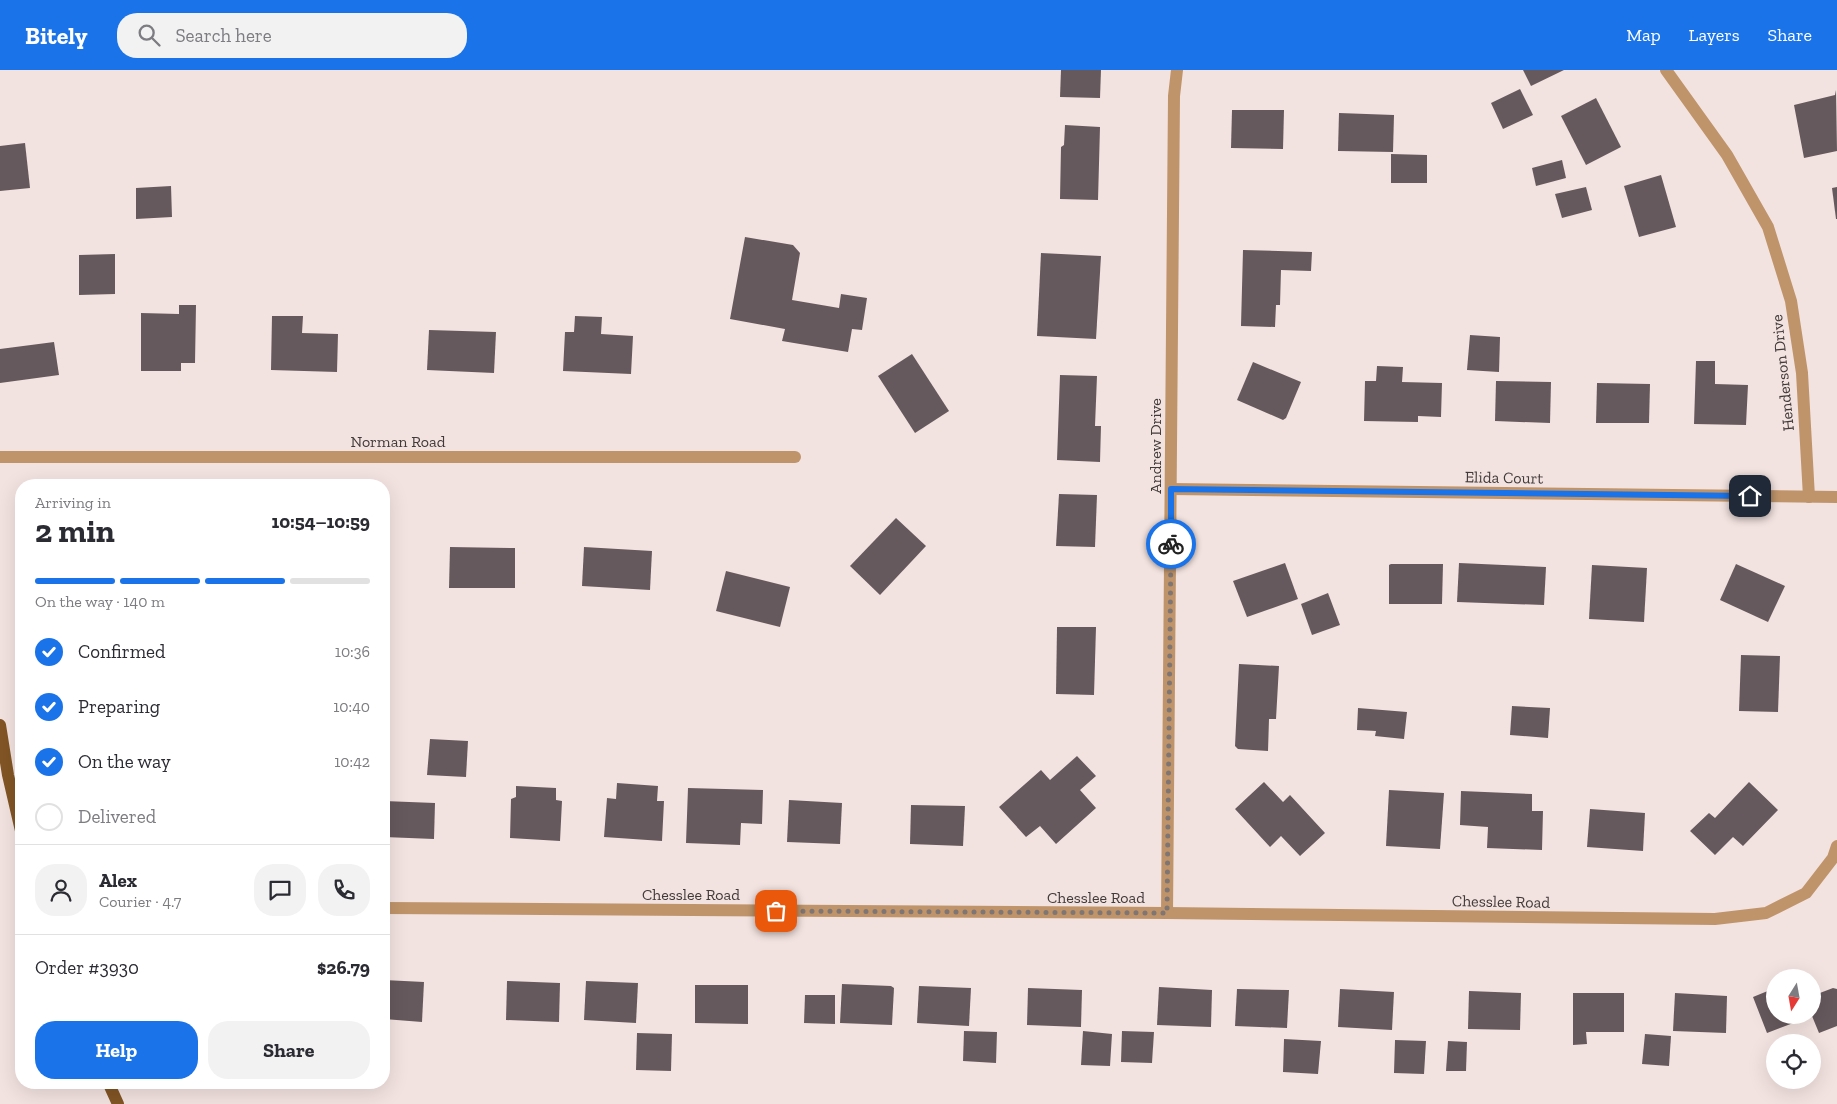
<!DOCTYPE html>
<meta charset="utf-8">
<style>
:root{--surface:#fff;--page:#f2f2f3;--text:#2b2b33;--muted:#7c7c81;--line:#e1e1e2;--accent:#1a73e8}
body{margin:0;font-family:"Zilla Slab",serif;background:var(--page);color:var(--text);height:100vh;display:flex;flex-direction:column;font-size:19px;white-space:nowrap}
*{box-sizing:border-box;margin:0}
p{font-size:16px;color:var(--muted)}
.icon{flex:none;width:28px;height:28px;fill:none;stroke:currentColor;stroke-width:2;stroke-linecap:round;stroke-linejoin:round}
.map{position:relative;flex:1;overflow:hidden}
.sheet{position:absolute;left:15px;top:409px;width:375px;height:610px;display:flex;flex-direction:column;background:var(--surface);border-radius:20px;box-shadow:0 5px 20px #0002}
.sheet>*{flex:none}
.needle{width:32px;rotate:191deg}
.controls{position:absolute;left:1766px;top:899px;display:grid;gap:10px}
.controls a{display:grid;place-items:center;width:55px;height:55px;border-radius:50%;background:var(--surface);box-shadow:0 5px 20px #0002;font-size:25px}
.pin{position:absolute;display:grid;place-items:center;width:42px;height:42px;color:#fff;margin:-21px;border-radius:10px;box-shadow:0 2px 8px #0006}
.courier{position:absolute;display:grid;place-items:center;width:50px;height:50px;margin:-25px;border:4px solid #1a73e8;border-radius:50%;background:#fff;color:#222;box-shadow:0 1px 6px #0007}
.summary em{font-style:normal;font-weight:800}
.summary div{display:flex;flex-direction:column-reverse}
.summary{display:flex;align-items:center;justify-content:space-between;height:85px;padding:0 20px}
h1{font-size:32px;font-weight:800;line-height:38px}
.bar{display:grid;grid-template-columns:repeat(4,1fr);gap:8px 5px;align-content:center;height:60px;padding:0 20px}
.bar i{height:6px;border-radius:4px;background:var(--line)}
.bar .current{background:var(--accent)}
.bar p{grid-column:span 4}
.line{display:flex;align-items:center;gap:12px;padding:0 20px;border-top:1px solid var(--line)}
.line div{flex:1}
.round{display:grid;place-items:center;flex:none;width:52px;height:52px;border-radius:20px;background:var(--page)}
ol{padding:0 20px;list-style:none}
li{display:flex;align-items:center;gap:15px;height:55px}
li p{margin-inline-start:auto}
li .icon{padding:5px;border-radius:50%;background:var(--accent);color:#fff;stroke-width:4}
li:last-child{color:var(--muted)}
li i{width:28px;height:28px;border:2px solid var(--line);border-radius:50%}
.primary-button{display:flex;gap:10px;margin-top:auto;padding:10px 20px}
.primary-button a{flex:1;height:58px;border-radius:20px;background:var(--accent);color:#fff;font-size:20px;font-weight:800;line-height:58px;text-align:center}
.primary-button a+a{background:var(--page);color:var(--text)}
header{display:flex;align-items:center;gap:30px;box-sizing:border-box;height:70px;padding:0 25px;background:var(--accent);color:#fff}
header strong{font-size:24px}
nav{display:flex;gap:28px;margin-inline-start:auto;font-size:18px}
.search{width:350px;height:45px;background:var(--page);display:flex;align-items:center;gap:12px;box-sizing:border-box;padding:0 18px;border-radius:20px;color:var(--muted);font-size:19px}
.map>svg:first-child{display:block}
</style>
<header>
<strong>Bitely</strong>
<div class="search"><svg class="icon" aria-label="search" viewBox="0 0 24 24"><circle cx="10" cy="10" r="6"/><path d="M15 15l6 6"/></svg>Search here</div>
<nav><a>Map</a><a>Layers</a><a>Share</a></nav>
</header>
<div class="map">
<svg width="1837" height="1034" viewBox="0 0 1837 1034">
<rect width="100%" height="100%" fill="#f3e3e0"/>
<!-- building -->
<g fill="#66595d">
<path d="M1061 0H1101L1100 28 1060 27Z"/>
<path d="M1523 0H1564L1531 16Z"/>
<path d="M1520 19 1533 45 1503 59 1491 33Z"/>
<path d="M1836 20 1837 81 1804 88 1794 35 1835 25Z"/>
<path d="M1596 28 1621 77 1586 95 1561 46Z"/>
<path d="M1232 40H1284L1283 79 1231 78Z"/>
<path d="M1339 43 1394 45 1393 82 1338 81Z"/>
<path d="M1065 55 1100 57 1098 130 1060 129 1061 77 1064 75Z"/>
<path d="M25 73 30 118 0 121V76Z"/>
<path d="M1391 84 1427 85V113H1391Z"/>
<path d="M1562 90 1566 108 1536 116 1532 98Z"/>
<path d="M1661 105 1676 157 1639 167 1624 116Z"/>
<path d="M171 116 172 147 136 149V118Z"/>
<path d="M1586 117 1592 140 1562 148 1555 124Z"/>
<path d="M1837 117V149H1836L1832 118Z"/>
<path d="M745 167 793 175 800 183 792 230 839 238 841 224 867 228 862 260 852 259 848 282 782 271 785 259 730 249Z"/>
<path d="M1243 180 1312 182 1311 201 1281 200 1280 235H1276L1275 257 1241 256Z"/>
<path d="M1041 183 1101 186 1096 269 1037 266Z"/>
<path d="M115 184V224L79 225V185Z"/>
<path d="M179 235H196L195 293H181V301H141V243L179 244Z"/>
<path d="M272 246H303L302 263 338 264 337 302 271 300Z"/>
<path d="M575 246 602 247 601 264 633 266 631 304 563 301 565 262H574Z"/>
<path d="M429 260 496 262 494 303 427 300Z"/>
<path d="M1470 265 1500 267 1499 302 1467 300Z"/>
<path d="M54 272 59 305 0 313V279Z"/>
<path d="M912 284 949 341 915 363 878 306Z"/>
<path d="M1696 291H1715V314L1748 315 1746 355 1694 354Z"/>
<path d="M1253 292 1301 312 1286 348 1283 350 1237 330Z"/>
<path d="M1377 296 1403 297 1402 312 1442 313 1441 347 1418 346V352L1364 351 1365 311H1376Z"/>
<path d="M1060 305 1097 306 1095 356H1101L1100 392 1057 390Z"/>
<path d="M1496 311 1551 312 1550 353 1495 351Z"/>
<path d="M1597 313 1650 314 1649 353H1596Z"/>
<path d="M1059 424 1097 425 1095 477 1056 476Z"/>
<path d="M896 448 926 476 880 525 850 496Z"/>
<path d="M450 477 515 478V518H449Z"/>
<path d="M584 477 652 481 650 520 582 516Z"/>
<path d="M1285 493 1298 529 1247 547 1233 511Z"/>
<path d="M1459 493 1546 497 1544 535 1457 532Z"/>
<path d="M1391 494H1443L1442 534H1389V495Z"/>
<path d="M1736 494 1785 516 1768 552 1720 530Z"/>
<path d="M1592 495 1647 498 1644 552 1589 549Z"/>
<path d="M726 501 790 517 780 557 716 541Z"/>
<path d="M1328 523 1340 555 1312 565 1301 534Z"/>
<path d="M1057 557H1096L1094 625 1056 624Z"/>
<path d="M1741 585 1780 586 1778 642 1739 641Z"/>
<path d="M1239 594 1279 596 1276 649H1269L1268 681 1238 679 1235 676Z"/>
<path d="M1512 636 1550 638 1548 668 1510 665Z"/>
<path d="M1358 638 1407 642 1404 669 1375 666 1376 661 1357 660Z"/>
<path d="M430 669 468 671 466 707 427 705Z"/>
<path d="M1077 686 1096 706 1080 720 1096 738 1056 774 1040 756 1026 767 999 737 1041 700 1050 710Z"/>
<path d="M1264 712 1283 732 1290 725 1325 763 1300 786 1281 766 1270 777 1235 739Z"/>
<path d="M1749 712 1778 740 1743 776 1733 767 1715 785 1690 761 1709 743 1715 748Z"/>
<path d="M617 713 658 716 657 731H664L662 771 604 767 607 728 616 729Z"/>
<path d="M516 716 556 718V730L562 731 560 771 510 768 511 729 516 727Z"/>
<path d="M688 718 763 720 762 754 741 753 740 775 686 773Z"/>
<path d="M1389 720 1444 723 1440 779 1386 776Z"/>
<path d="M1461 721 1532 724V741H1543L1542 780 1487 778 1488 757 1460 755Z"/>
<path d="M789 730 842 733 840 774 787 772Z"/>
<path d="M384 731 435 733 434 769 384 767Z"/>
<path d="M911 735 965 736 963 776 910 774Z"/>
<path d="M1590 739 1645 743 1643 781 1587 777Z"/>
<path d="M384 910 424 912 422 952 384 949Z"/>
<path d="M507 911 560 913 559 952 506 950Z"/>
<path d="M586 911 638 913 636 953 584 950Z"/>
<path d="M842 914 891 916 894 918 892 955 840 953Z"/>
<path d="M695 915H748V954L695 953Z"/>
<path d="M919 916 971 918 969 956 917 953Z"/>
<path d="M1159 917 1212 920 1211 957 1157 955Z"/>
<path d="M1028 918 1082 920 1081 957 1027 955Z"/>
<path d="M1775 918V945H1812V926L1833 918 1837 919V956L1819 963 1812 946 1767 963 1753 927Z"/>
<path d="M1237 919 1289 920 1287 958 1235 956Z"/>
<path d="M1340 919 1394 922 1392 960 1338 957Z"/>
<path d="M1469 921 1521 923 1520 960 1468 959Z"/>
<path d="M1573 923H1624V962H1586L1587 974 1573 975Z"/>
<path d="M1675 923 1727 926 1726 963 1673 961Z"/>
<path d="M805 925H835V954L804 953Z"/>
<path d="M964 961 997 962 996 993 963 991Z"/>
<path d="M1083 961 1112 964 1110 996 1081 995Z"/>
<path d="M1122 961 1154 962 1152 993 1121 992Z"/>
<path d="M637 963 672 964 671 1001 636 1000Z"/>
<path d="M1645 964 1671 966 1669 996 1642 994Z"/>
<path d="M1284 969 1321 971 1318 1004 1283 1002Z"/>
<path d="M1395 970 1426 971 1424 1004 1394 1003Z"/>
<path d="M1448 971 1467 972 1466 1001H1446Z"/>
</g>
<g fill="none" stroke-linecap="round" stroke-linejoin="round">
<!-- minor -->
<g stroke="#bf946a" stroke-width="12">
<path d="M1666 0 1727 85 1768 157 1791 231 1802 303 1809 427"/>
<path d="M0 387H795"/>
<path d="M1171 419 1837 427"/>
<path d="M384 838 1167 843 1715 849 1766 843 1806 823 1833 788 1837 776"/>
<path d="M1167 843 1174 26 1177 0"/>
</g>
<!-- major -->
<g stroke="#825525" stroke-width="12">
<path d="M0 655 8 705 21 761"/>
<path d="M108 1012 118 1034"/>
</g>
</g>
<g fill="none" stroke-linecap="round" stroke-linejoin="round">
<!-- done -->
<path stroke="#7f7573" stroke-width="5" stroke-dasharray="0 9" d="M776 841 1167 843 1171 474"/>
<!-- route -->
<path stroke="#1a73e8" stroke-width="6" d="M1171 474V419L1750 426"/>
</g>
<g text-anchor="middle" stroke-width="5" stroke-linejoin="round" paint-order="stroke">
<!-- street labels -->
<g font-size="16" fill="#403a39" stroke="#f3e3e0">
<text transform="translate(1782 303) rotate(-96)" y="6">Henderson Drive</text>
<text x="398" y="377">Norman Road</text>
<text transform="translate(1155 376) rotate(-90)" y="6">Andrew Drive</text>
<text transform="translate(1504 407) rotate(1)" y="6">Elida Court</text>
<text x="691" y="830">Chesslee Road</text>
<text x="1096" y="833">Chesslee Road</text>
<text transform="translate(1501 831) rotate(1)" y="6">Chesslee Road</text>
</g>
</g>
</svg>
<div class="controls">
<a><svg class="needle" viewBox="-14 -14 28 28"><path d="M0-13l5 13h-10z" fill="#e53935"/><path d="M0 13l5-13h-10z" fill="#7c7c81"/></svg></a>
<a><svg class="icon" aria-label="locate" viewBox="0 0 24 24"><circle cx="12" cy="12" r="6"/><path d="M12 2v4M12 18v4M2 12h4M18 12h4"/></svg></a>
</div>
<div class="pin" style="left:776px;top:841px;background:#ea580c"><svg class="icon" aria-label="bag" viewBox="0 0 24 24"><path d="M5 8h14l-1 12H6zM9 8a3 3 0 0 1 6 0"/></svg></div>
<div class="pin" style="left:1750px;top:426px;background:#1f2937"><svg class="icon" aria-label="home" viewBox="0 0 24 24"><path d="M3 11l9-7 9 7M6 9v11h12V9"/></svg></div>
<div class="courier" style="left:1171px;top:474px"><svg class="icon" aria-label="bike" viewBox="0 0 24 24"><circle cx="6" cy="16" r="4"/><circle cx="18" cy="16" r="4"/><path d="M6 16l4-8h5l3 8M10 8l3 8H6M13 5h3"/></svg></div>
<section class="sheet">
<div class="summary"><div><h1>2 min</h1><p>Arriving in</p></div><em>10:54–10:59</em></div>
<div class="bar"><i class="current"></i><i class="current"></i><i class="current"></i><i></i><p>On the way · 140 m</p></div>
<ol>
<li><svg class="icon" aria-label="check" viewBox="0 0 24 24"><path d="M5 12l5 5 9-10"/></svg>Confirmed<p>10:36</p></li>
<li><svg class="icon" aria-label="check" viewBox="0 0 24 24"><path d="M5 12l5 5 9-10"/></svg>Preparing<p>10:40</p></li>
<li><svg class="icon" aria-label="check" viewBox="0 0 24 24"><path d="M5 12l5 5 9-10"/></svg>On the way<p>10:42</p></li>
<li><i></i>Delivered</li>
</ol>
<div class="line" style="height:90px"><a class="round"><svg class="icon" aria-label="person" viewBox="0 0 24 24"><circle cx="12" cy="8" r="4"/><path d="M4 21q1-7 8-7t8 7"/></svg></a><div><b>Alex</b><p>Courier · 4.7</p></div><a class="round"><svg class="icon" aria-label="chat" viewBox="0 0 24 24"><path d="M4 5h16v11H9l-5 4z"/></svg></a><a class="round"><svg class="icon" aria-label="phone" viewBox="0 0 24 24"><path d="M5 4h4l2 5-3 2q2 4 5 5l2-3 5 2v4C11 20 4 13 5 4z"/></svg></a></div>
<div class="line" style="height:65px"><div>Order #3930</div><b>$26.79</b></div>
<div class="primary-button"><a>Help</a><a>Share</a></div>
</section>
</div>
